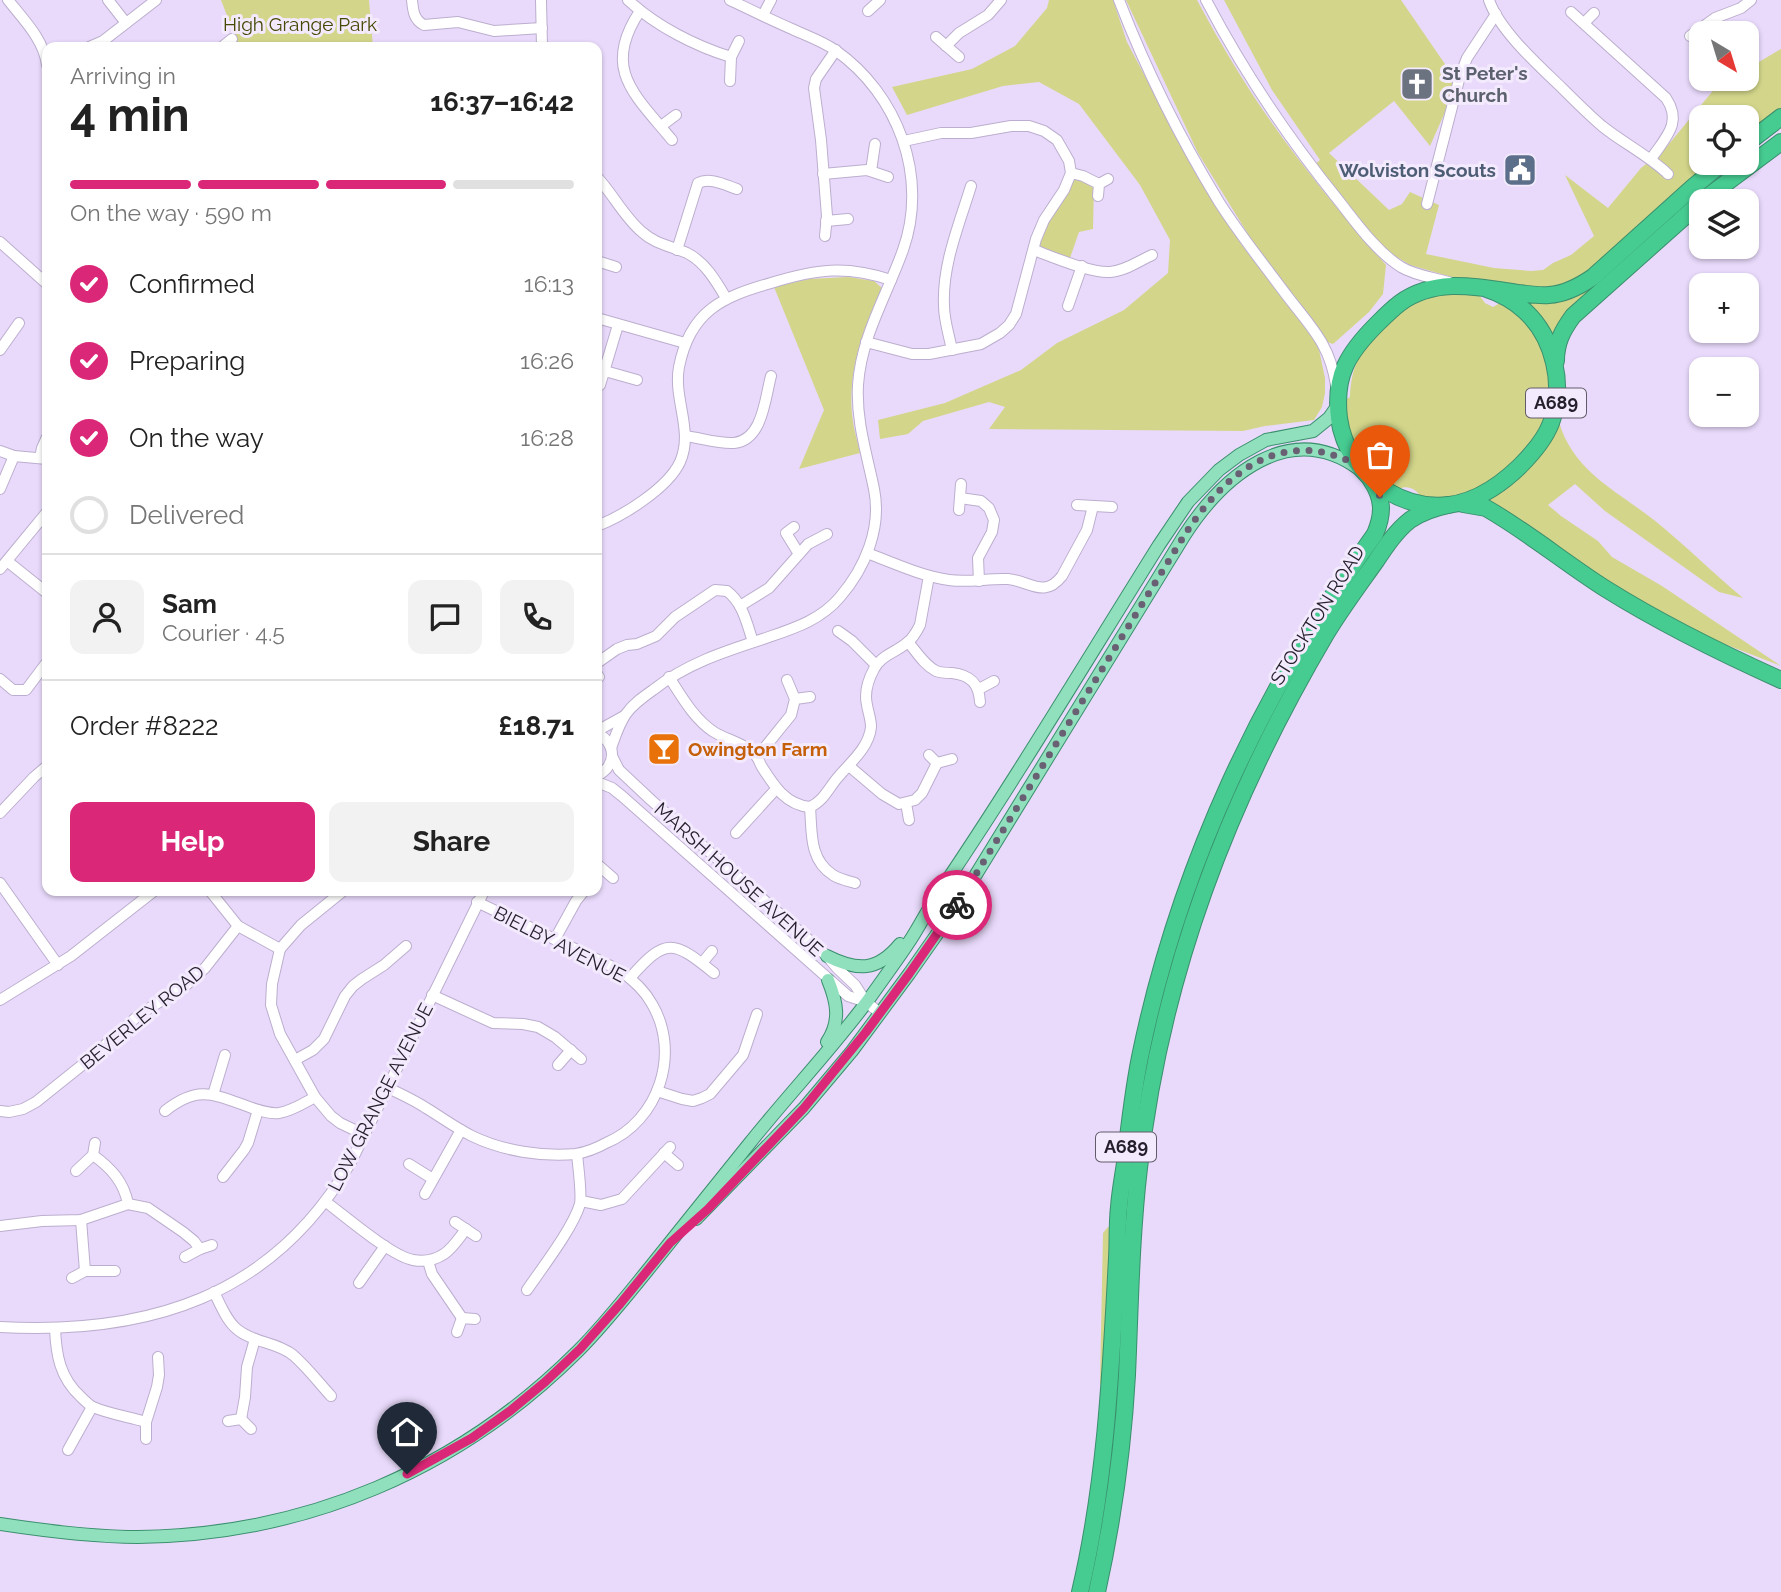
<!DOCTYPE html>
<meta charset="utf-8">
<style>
:root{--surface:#fff;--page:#f2f2f2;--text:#222;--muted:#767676;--line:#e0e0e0;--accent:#db2777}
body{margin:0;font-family:Raleway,sans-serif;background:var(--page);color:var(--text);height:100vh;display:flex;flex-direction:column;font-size:26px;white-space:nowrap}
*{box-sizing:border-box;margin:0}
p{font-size:23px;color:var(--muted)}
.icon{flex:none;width:38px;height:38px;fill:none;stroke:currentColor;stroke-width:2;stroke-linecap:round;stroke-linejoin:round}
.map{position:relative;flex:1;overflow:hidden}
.drawer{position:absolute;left:42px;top:42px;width:560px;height:854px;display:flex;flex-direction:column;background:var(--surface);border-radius:14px;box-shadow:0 2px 5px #0004}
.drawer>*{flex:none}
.needle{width:46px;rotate:142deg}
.tools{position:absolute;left:1689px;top:21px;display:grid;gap:14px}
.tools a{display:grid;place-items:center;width:70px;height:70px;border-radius:14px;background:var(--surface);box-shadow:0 2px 5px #0004;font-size:35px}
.pin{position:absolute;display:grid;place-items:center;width:60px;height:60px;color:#fff;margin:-72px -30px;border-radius:50% 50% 50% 0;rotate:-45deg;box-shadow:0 0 7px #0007}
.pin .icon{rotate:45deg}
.courier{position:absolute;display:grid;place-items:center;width:70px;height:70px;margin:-35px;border:5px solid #db2777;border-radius:50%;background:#fff;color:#222;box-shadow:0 2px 9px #0007}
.headline em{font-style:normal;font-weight:700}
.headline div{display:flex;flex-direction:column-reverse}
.headline{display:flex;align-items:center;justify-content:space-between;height:119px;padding:0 28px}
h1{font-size:46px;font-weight:700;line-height:52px}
.bar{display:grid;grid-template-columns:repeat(4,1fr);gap:10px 7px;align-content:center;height:84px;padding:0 28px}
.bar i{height:9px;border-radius:5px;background:var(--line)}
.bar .on{background:var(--accent)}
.bar p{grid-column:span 4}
.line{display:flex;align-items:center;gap:18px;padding:0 28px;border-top:2px solid var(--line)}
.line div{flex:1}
.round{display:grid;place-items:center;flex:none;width:74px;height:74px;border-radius:14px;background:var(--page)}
ol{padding:0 28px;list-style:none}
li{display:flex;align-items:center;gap:21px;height:77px}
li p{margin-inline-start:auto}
li .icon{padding:7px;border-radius:50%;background:var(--accent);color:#fff;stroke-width:4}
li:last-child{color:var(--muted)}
li i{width:38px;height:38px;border:4px solid var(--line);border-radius:50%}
.action{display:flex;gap:14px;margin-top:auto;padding:14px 28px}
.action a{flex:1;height:80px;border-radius:14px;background:var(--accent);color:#fff;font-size:28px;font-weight:700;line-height:80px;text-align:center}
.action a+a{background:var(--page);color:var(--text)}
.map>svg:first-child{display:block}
</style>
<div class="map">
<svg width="1781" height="1592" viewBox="0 0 1781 1592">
<rect width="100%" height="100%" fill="#e9dafb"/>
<!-- green -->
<g fill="#d3d68a">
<path d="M221 0H369L373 47H239Z"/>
<path d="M1049 0H1113L1127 42 1188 158 1241 244 1318 345 1325 378V393L1322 407 1314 420 1265 426 1243 431 989 429 1005 407 989 402 923 421 908 434 880 439 878 420 945 403 1021 370 1057 343 1124 310 1168 273 1170 240 1140 185 1079 104 1039 82 1003 86 907 115 892 87 972 69 1015 46 1047 8Z"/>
<path d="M1126 0H1197C1209 22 1221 44 1234 65 1276 135 1332 204 1386 265L1383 294 1369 312 1333 344 1327 342 1259 252 1198 153Z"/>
<path d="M1224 0H1401L1458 83 1430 146 1394 101 1329 153 1389 210 1402 204 1410 192 1439 205 1426 254 1494 268 1531 271 1543 270 1553 263 1571 255 1594 236 1565 175 1608 208 1641 168 1664 150 1716 87 1730 79H1746L1747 69 1781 49V110L1747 136 1746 117H1701V163H1711L1584 274 1566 285 1528 288 1455 278 1410 265 1390 253 1349 209 1315 164 1320 160 1272 90Z"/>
<path d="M1079 179 1094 187 1093 229 1079 232 1070 258 1041 249 1039 247 1046 223 1074 180Z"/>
<path d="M1691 196 1694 200 1553 338 1519 299 1565 297Z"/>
<path d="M848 277 874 281 882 288C863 329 846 375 853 421 854 431 858 442 860 453L799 469 824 410 774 287 809 279Z"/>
<path d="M1459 291 1479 295 1485 303 1493 307 1500 303C1524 313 1542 339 1548 365 1550 376 1549 391 1547 402 1547 407 1547 414 1545 418 1538 439 1494 483 1474 491 1457 497 1439 499 1421 497 1415 488 1408 485 1398 489 1359 465 1351 445 1344 401L1350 397C1350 387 1352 374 1356 364 1364 342 1399 308 1421 299 1432 294 1447 293 1459 291Z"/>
<path d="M1559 422C1573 471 1617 491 1654 520 1685 545 1713 573 1743 598L1719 592 1605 511 1575 484 1548 505 1561 516 1598 541 1612 557 1662 586 1781 666 1688 630 1582 566 1486 500Z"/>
<path d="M1108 1227 1111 1229 1104 1386H1101L1100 1382 1103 1233Z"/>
</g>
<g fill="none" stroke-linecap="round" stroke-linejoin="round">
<defs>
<g id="minor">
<path d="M8 0C24 20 44 40 47 65"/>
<path d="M108 0 126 23"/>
<path d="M412 0C413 11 414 20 424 25L458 22 494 31 542 28"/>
<path d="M541 0 542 47"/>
<path d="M628 0C656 26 695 46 731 57"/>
<path d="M1119 0C1146 70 1180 138 1219 202 1240 235 1265 266 1288 297 1312 328 1330 345 1336 385"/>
<path d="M1206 0C1243 71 1289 139 1339 201 1357 224 1376 251 1401 267 1416 276 1436 278 1452 283"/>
<path d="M1489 0C1499 30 1539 66 1562 88 1575 101 1588 114 1602 126 1623 143 1648 155 1668 174"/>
<path d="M640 11C601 69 635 95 672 140"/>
<path d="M868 11 880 0"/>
<path d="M1571 12 1666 98C1683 123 1665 138 1651 159"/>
<path d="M763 15 771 0"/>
<path d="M1584 23 1594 13"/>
<path d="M1690 36 1715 18 1741 8 1751 0"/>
<path d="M936 37 959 57"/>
<path d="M946 46 959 33 988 15 1001 0"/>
<path d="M89 47 103 41 156 0"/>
<path d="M222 47 232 39"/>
<path d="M730 81 731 57 739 41"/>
<path d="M661 126 676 115"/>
<path d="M871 171 875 144"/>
<path d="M1071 173 1083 176 1099 184"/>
<path d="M823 174 867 170 888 177"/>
<path d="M597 177C613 194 624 217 642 232 655 244 671 246 687 253 705 262 716 281 726 298"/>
<path d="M1098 196 1099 184 1108 179"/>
<path d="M1427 204 1460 76 1467 58 1496 14"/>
<path d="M826 221 848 219"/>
<path d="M825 236 827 216 821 140 814 88 816 79 836 50"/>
<path d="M0 242 47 284"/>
<path d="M677 250 698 183C710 177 725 185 737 189"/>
<path d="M1034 250C1053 257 1090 273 1110 272 1125 271 1139 261 1152 255"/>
<path d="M597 261 616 267"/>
<path d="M1068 306 1082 266"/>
<path d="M597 318 685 343"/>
<path d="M866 342 912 354H929L981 344 1000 333 1009 325 1016 314 1036 239 1044 220 1064 190 1071 173 1069 161 1057 140 1044 131 1029 126H1011L971 133H941L904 141"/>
<path d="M0 350 19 323"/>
<path d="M952 350C949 335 944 320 944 306 942 265 959 225 971 186"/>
<path d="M605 371 637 380"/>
<path d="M600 385 618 325"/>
<path d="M685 436C701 438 718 444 734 443 763 440 765 398 771 376"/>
<path d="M0 451 14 456 47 459"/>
<path d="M40 458 42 448 47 437"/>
<path d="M0 489 14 456"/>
<path d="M960 498 981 501 989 508 994 520 992 532 978 558 979 581"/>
<path d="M1077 505 1112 507"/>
<path d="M959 510 961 484"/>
<path d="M597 526C623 516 668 488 680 462 694 431 673 399 679 367 690 311 722 297 771 283 816 269 846 265 891 280"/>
<path d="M794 527 786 533 799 554"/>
<path d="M867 553C894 563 921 576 949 580 969 583 988 578 1008 579 1030 581 1044 599 1062 576L1087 530 1093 506"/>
<path d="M7 561 47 593"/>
<path d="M0 569 47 512"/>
<path d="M740 606 769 588 808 544 827 534"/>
<path d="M838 631 852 641 876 665"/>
<path d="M908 642C916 651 924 665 936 671 941 673 947 673 952 673 971 675 979 684 980 702"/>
<path d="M597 663 617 649 627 645 637 644 656 636 675 617 715 590 727 591C743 603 747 624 753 642"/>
<path d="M597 674 599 677"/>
<path d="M669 677C682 697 694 719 714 732 727 740 747 744 757 757 759 760 760 764 762 767 774 786 786 805 810 807"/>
<path d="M0 679 13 690H26L47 662"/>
<path d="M979 689 994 681"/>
<path d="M795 699 810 697"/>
<path d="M597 731 624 716"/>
<path d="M597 733C617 744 617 765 597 776"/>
<path d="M611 748C615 737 619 724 626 714 633 704 643 697 653 690 686 664 723 652 763 639 792 629 820 621 840 597 865 568 882 528 874 489 867 454 856 422 858 385 861 337 887 295 903 250 929 177 898 94 835 50 822 41 807 36 792 29 771 20 751 10 730 0"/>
<path d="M929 755 937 763 952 759"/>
<path d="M612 756 619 770 651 800 827 956 837 968 855 985 866 1002"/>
<path d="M757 757 791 715 795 699 787 680"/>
<path d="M849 766 882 794 899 804 915 800 922 793 937 763"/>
<path d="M597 782 612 788 622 796 848 996 866 1002 880 1013"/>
<path d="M906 803 909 820"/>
<path d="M810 807C824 801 829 787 839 776 852 761 869 747 871 727 871 719 868 712 867 705 864 692 868 680 874 669 881 655 897 652 908 642 913 638 917 631 920 625L929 576"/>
<path d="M810 807C812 832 809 860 833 875 839 879 848 881 855 883"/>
<path d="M0 813 34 777 47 766"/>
<path d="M736 833 776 789"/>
<path d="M597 864 613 878"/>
<path d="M0 883 58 965"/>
<path d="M210 891 238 926 280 949"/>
<path d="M343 891 301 925 280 949 272 984 271 1005 280 1034 315 1097 331 1116 340 1123 365 1135"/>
<path d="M555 939 576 901 584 891"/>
<path d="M702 963 712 951"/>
<path d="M630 978C666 937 673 940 714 973"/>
<path d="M432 995 493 1023 523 1024 538 1027 555 1037 581 1059"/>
<path d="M0 1000 71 956 154 891"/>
<path d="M295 1060 313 1050 324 1039 345 996 353 986 362 979 384 965 406 946"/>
<path d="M558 1065 571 1050"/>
<path d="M388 1088C401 1094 414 1100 426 1108 441 1117 456 1128 472 1136 503 1151 542 1157 576 1154 587 1152 597 1148 606 1143 659 1121 681 1053 652 1004 644 989 632 979 619 970L477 902"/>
<path d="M657 1091 682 1099 693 1101 702 1098 710 1094 743 1055 757 1014"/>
<path d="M213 1095 225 1055"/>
<path d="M0 1111 9 1112 23 1109 36 1102 86 1062 140 1014 185 986 205 968 238 926"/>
<path d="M165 1111C199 1084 215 1095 252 1108 261 1111 270 1114 279 1113 292 1111 304 1103 315 1097"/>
<path d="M664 1153 678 1165"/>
<path d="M93 1155C111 1168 124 1182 128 1204"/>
<path d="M409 1164 433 1179"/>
<path d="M76 1171 93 1155 95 1143"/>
<path d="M223 1177 244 1150 248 1143 258 1110"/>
<path d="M425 1194 461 1130"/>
<path d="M581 1201 601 1205 622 1199 670 1147"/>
<path d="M326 1202C345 1216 391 1256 413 1260 424 1262 435 1260 444 1254 453 1248 459 1238 466 1229"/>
<path d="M81 1220 85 1271"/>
<path d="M455 1222 476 1236"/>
<path d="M0 1226 42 1221 81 1220 128 1204 148 1208 183 1232 194 1241 200 1249"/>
<path d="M185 1257 200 1249 212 1245"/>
<path d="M428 1261 432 1274 462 1318"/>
<path d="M72 1278 85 1271H115"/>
<path d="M359 1283 385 1246"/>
<path d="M527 1290C542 1268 573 1228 580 1204 582 1193 578 1166 577 1154"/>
<path d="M214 1292C220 1304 227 1322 238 1330 254 1343 277 1342 293 1355 307 1367 319 1383 331 1396"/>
<path d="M0 1327C148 1335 273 1297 351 1162L484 891"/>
<path d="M55 1328C56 1355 60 1378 81 1397 84 1400 89 1405 93 1407 109 1414 130 1417 146 1422"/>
<path d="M457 1332 462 1318 475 1319"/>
<path d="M241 1419 245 1397 247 1367 255 1339"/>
<path d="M228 1421 241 1419 251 1429"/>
<path d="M146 1439V1422L157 1387 159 1375 158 1357"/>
<path d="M68 1450 92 1407"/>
</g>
<g id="major">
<path d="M827 956C857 971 877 972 900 944"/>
<path d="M827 1042C841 1021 837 1002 828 980"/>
<path d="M696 1219 804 1108 852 1051 909 974 956 907 1184 536C1222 477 1289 418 1359 469"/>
<path d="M0 1524C46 1531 92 1537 138 1537 306 1535 459 1470 578 1351 603 1326 625 1298 647 1271 681 1229 715 1186 749 1144 788 1095 832 1049 869 999 883 979 898 959 911 939 920 925 927 911 936 897 1014 782 1085 663 1159 545L1188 502 1219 470 1239 455 1266 440 1313 431 1329 418 1338 405"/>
</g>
<g id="highway">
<path d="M1746 144 1781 117"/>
<path d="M1702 201 1781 142"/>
<path d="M1484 288C1499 293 1513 300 1525 311 1554 338 1565 385 1551 423 1545 439 1532 454 1520 466 1482 503 1436 520 1387 491 1361 475 1343 448 1339 418 1334 375 1348 353 1377 324 1384 317 1392 309 1400 303 1436 277 1478 287 1518 293 1528 294 1539 296 1549 295 1566 294 1580 286 1593 277L1692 188 1722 163"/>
<path d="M1556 361C1556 343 1562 331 1573 316L1701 202"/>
<path d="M1463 504 1486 508C1528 532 1565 563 1606 589 1662 624 1721 653 1781 680"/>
<path d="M1080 1592C1106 1482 1111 1370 1117 1258 1118 1241 1117 1224 1119 1207 1120 1192 1123 1177 1125 1163 1129 1127 1133 1092 1140 1057 1179 867 1262 690 1375 534 1384 513 1383 498 1371 480"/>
<path d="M1097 1592C1113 1520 1123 1448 1127 1375 1130 1306 1131 1236 1139 1168 1161 975 1228 800 1326 634 1341 609 1359 585 1376 561 1386 546 1396 531 1410 520 1422 512 1434 508 1448 505"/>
</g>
</defs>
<!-- minor casing -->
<use href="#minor" stroke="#bcaece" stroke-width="12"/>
<!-- major casing -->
<use href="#major" stroke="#3a8f6d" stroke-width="14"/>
<!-- highway casing -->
<use href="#highway" stroke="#3a8f6d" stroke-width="18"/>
<!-- minor -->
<use href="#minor" stroke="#fff" stroke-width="10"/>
<!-- major -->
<use href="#major" stroke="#90e0bd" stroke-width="12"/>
<!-- highway -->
<use href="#highway" stroke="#46cb91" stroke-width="16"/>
</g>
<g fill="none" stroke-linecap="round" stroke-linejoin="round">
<!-- done -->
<path stroke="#696074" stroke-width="7" stroke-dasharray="0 12.6" d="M957 905 1184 536C1218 482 1271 432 1339 457 1357 463 1374 478 1380 497"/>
<!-- route -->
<path stroke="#db2777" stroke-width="9" d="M407 1474 472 1438 510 1411 545 1382 580 1349 620 1304 670 1243 708 1209 804 1108 866 1032 909 974 957 905"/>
</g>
<!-- icons -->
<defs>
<symbol id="church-square" viewBox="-11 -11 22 22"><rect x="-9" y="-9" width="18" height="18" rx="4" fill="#6b7280" stroke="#f3eafe"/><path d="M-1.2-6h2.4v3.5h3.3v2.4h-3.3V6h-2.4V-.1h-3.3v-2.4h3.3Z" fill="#fff"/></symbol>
<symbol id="civic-square" viewBox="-11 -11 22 22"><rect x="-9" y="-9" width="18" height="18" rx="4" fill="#5c6f8a" stroke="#f3eafe"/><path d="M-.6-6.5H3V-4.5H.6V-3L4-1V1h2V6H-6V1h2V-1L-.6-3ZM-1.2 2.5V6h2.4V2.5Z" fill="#fff"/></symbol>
<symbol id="bar-square" viewBox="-11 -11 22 22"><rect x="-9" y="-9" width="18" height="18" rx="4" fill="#e8710a" stroke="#f3eafe"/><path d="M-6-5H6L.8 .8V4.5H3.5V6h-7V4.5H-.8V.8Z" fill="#fff"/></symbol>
</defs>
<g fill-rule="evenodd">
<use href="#church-square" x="1398" y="65" width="38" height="38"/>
<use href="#civic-square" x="1501" y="151" width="38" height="38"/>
<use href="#bar-square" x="645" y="730" width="38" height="38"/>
</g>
<g text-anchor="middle" stroke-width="6" stroke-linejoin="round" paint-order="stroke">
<!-- shield labels -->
<g fill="#f3eafe" stroke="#625c6a" stroke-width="2">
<rect x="1526" y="388.5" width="60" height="29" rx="5"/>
<rect x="1096" y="1132.5" width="60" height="29" rx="5"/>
</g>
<g font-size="18" font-weight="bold" fill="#241f2b">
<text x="1556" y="409">A689</text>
<text x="1126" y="1153">A689</text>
</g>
<!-- park labels -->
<g font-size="19" fill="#474805" stroke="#f3eafe">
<text x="300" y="31">High Grange Park</text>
</g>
<!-- worship labels -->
<g font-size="19" font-weight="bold" fill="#5b616d" stroke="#f3eafe" text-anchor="start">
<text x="1442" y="80">St Peter's<tspan x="1442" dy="22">Church</tspan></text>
</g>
<!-- service labels -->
<g font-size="19" font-weight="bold" fill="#4e5e75" stroke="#f3eafe" text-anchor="end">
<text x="1496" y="177">Wolviston Scouts</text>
</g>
<!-- street labels -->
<g font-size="19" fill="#241f2b" stroke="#f3eafe">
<text transform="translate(1317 615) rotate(-58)" y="7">STOCKTON ROAD</text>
<text transform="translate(739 879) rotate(42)" y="7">MARSH HOUSE AVENUE</text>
<text transform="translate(560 944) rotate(27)" y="7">BIELBY AVENUE</text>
<text transform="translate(142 1017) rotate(-39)" y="7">BEVERLEY ROAD</text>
<text transform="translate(380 1097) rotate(-63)" y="7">LOW GRANGE AVENUE</text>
</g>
<!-- food labels -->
<g font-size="19" font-weight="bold" fill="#c56008" stroke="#f3eafe" text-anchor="start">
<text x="688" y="756">Owington Farm</text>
</g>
</g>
</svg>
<div class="tools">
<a><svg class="needle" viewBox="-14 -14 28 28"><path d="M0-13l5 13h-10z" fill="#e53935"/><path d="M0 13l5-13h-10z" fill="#767676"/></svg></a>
<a><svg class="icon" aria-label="locate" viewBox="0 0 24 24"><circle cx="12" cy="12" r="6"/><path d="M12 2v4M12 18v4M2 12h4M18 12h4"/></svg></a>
<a><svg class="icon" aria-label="layers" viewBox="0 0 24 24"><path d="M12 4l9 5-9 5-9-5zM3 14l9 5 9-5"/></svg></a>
<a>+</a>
<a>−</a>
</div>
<div class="pin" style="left:1380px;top:497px;background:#ea580c"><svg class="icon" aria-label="bag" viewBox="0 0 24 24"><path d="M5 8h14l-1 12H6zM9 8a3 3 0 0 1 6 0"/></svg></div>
<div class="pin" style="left:407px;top:1474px;background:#1f2937"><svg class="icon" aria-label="home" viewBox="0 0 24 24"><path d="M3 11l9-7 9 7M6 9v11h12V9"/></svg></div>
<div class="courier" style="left:957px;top:905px"><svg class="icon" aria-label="bike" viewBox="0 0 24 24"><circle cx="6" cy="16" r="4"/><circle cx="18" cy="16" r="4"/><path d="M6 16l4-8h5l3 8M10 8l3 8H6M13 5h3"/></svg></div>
<section class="drawer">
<div class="headline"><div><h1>4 min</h1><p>Arriving in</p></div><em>16:37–16:42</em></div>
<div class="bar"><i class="on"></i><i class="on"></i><i class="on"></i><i></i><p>On the way · 590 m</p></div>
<ol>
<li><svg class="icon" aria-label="check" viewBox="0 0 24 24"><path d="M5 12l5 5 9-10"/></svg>Confirmed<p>16:13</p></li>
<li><svg class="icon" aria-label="check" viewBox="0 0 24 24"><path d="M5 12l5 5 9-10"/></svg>Preparing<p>16:26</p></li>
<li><svg class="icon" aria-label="check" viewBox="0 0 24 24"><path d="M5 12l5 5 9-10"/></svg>On the way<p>16:28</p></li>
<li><i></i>Delivered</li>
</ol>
<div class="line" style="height:126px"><a class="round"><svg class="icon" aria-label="person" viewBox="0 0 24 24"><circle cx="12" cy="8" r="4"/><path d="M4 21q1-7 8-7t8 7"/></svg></a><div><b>Sam</b><p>Courier · 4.5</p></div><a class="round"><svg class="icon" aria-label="chat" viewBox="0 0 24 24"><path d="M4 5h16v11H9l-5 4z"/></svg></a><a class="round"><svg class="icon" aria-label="phone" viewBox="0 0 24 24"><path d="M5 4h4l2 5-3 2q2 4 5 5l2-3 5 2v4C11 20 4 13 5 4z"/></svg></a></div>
<div class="line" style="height:91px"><div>Order #8222</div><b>£18.71</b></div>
<div class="action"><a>Help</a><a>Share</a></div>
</section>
</div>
